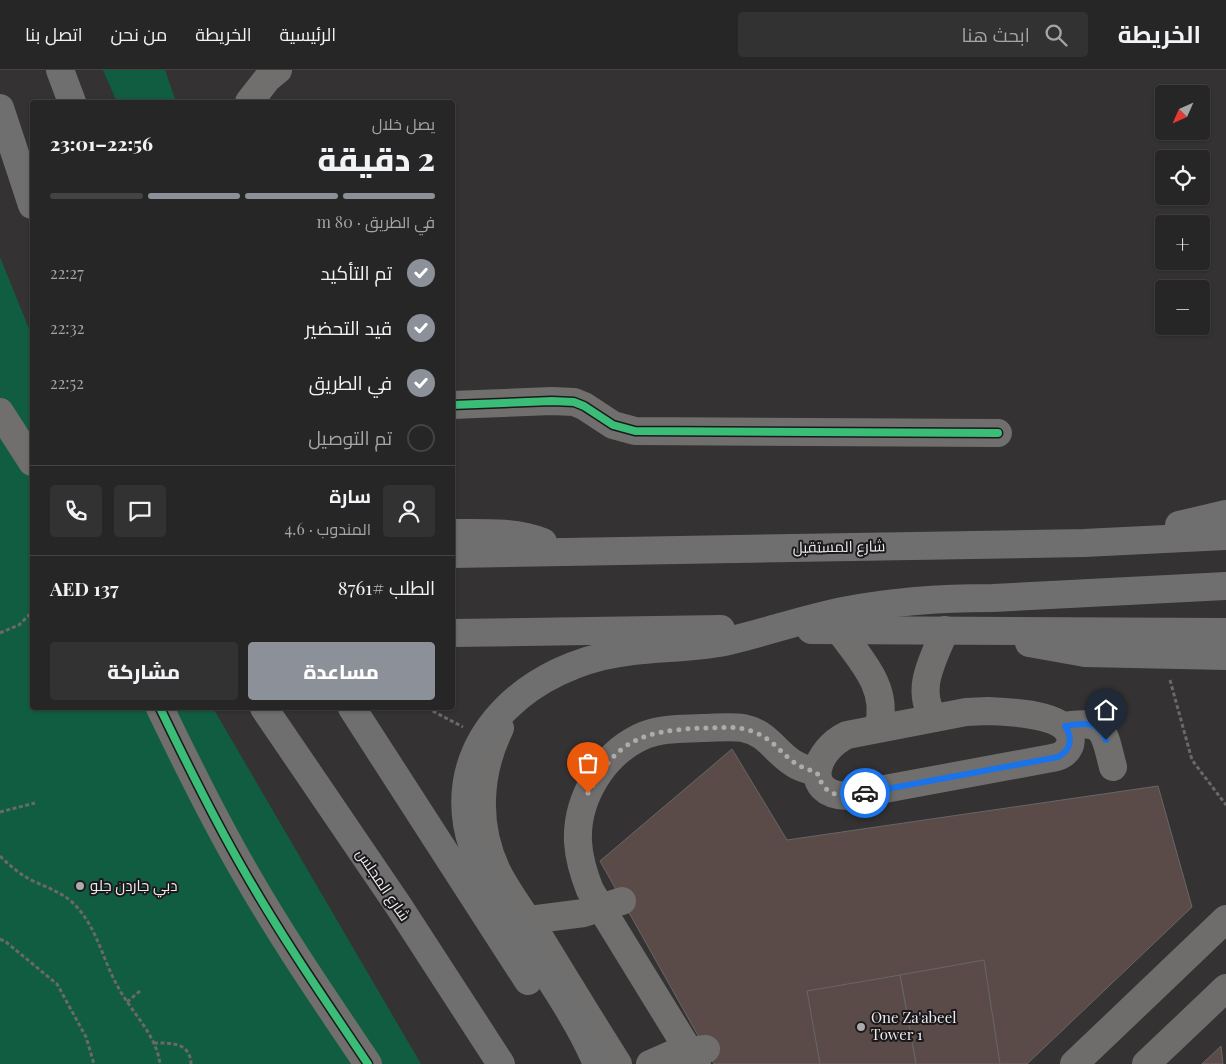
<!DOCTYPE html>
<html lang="ar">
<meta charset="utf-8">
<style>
:root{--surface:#272626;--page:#333232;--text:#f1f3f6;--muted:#a4a5a7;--line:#434343;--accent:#8c9099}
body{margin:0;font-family:"Playfair Display",Cairo,serif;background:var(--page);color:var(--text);direction:rtl;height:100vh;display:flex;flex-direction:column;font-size:19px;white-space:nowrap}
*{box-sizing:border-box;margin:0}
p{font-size:16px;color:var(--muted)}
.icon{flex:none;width:28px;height:28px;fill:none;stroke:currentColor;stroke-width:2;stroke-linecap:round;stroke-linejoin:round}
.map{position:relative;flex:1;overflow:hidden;direction:ltr}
.drawer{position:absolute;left:30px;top:30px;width:425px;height:610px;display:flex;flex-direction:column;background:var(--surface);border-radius:5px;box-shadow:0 1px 4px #0004,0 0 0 1px var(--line);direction:rtl}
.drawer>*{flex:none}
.needle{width:32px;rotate:225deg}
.fabs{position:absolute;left:1155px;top:15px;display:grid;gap:10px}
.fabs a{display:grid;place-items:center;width:55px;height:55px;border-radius:5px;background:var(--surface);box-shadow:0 1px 4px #0004,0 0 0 1px var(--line);font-size:25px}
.pin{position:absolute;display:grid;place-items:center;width:42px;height:42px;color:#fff;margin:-51px -21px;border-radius:50% 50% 50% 0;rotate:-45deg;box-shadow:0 0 5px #0007}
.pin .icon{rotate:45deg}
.courier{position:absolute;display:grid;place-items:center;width:50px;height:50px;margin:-25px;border:4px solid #1a73e8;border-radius:50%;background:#fff;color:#222;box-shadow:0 1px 6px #0007}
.head em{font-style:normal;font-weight:800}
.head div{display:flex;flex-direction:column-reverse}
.head{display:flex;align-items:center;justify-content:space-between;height:85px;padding:0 20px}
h1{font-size:32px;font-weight:800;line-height:38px}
.bar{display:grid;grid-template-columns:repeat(4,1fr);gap:8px 5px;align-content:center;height:60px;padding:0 20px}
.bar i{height:6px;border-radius:4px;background:var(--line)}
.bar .on{background:var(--accent)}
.bar p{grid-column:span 4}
.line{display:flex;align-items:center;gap:12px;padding:0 20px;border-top:1px solid var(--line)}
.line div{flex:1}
.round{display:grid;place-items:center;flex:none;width:52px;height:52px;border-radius:5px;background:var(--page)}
ol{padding:0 20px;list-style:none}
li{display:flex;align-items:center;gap:15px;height:55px}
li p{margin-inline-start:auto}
li .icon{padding:5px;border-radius:50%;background:var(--accent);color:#fff;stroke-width:4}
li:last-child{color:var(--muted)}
li i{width:28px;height:28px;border:2px solid var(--line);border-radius:50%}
.cta{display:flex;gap:10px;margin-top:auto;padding:10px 20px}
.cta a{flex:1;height:58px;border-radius:5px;background:var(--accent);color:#fff;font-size:20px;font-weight:800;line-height:58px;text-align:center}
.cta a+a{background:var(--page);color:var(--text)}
header{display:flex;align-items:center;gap:30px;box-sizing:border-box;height:70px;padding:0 25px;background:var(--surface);border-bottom:1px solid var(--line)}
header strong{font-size:24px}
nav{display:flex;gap:28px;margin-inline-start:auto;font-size:18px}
.search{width:350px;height:45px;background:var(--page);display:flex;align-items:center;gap:12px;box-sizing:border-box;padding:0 18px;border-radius:5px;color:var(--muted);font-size:19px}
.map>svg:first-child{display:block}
</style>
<header>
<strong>الخريطة</strong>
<div class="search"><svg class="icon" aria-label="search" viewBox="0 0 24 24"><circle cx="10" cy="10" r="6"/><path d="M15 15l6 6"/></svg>ابحث هنا</div>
<nav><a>الرئيسية</a><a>الخريطة</a><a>من نحن</a><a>اتصل بنا</a></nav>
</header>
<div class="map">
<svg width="1226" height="994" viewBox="0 0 1226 994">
<rect width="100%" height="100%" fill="#343233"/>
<!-- green -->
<g fill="#115d42">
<path d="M103 0H165L176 32H117Z"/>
<path d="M0 187 32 266V638H213L421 994H0Z"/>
</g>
<!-- building -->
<g fill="#5a4b49" stroke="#686666">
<path d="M732 679 787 770 1158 716 1192 837 1027 994H714L600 791Z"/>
<path d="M984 890 1000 994H916L900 905Z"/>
<path d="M900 905 916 994H820L807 921Z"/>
<path d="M1221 976 1223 994H1202Z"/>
</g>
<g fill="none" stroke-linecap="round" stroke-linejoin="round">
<!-- path -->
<g stroke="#6a6869" stroke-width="3" stroke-dasharray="4 2.5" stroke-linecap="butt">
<path d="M0 563 19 555 30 544"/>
<path d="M1170 610 1192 690 1226 735"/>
<path d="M427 638 463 657"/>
<path d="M0 742 35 733"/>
<path d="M0 786C10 796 21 805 33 811 48 818 61 822 73 833 97 856 102 889 118 917 132 943 156 964 160 994"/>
<path d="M0 869 6 872 57 914 86 967 94 994"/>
<path d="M127 932 140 921"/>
<path d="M154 973C171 973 190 972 191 994"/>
</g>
<!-- minor -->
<g stroke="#706f6e" stroke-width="28">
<path d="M249 32 267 9 278 0"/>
<path d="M452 335 552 331 574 332 584 336 613 355 635 361 998 363"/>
<path d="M0 342 32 392"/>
<path d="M839 560C861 590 890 619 878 658"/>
<path d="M160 638C186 692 213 747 243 799 281 866 325 930 368 994"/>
<path d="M988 641C1008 642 1078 643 1070 675 1067 683 1060 687 1052 688L847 726C801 724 815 680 847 665L966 642Z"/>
<path d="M934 648C914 619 934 589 945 560"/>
<path d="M1065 656C1106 649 1104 663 1113 697"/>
<path d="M500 658C478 703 475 755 497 801 509 825 527 848 542 871 567 912 592 953 618 994"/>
<path d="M529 850 584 843 622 831"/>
<path d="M650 994 675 983 706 979"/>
<path d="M697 994 590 820C584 805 579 789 578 772 576 728 604 682 645 665 663 658 683 659 702 658 715 658 730 656 743 658 768 663 774 681 793 693 800 698 808 700 817 702"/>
</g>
<!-- major -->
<g stroke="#706f6f" stroke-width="28">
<path d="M60 0 72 32"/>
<path d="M0 38 32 135"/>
<path d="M1179 455 1226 444"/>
<path d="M452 463C483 463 514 461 543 472"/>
<path d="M452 484 1084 473 1226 466"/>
<path d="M811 560 1226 562"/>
<path d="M452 563 721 559"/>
<path d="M1029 573 1085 583 1226 586"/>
<path d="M264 638 398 835 501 994"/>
<path d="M352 638 528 911"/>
<path d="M597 994C577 946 539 894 511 849 493 819 473 790 467 754 452 660 536 596 620 583 654 577 689 579 724 572 764 563 803 549 843 541 893 531 943 528 993 528L1226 516"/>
</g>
<!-- highway -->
<g stroke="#6e6d6c" stroke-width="28">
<path d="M1074 994 1226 849"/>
<path d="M1146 994 1226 918"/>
</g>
<defs>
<g id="cycleway">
<path d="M452 335 552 331 574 332 584 336 613 355 635 361 998 363"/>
<path d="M160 638C186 692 213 747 243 799 281 866 325 930 368 994"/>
</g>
</defs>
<!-- cycleway casing -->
<use href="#cycleway" stroke="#1b191b" stroke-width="11"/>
<!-- cycleway -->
<use href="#cycleway" stroke="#3abd76" stroke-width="8"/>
</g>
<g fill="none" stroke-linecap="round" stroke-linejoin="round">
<!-- done -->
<path stroke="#adabad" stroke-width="5" stroke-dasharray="0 9" d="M588 723C618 669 642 661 702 658 719 658 738 655 754 662 782 673 784 695 817 702 825 729 842 727 865 723"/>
<!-- route -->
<path stroke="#1a73e8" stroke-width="6" d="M865 723 1058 687C1071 680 1073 668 1065 656 1082 653 1098 650 1106 670"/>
</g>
<!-- markers -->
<g fill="#adabad" stroke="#1b191b" stroke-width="2">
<circle cx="80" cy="816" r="5"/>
<circle cx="861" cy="957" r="5"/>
</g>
<g text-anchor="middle" stroke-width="4" stroke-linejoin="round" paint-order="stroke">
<!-- street labels -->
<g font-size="15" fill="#eeecee" stroke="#1b191b">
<text transform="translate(839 477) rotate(-1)" y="5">شارع المستقبل</text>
<text transform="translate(383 815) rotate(56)" y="5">شارع المجلس</text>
</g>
<!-- poi labels -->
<g font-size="15" fill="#eeecee" stroke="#1b191b" text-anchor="start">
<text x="90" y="821">دبي جاردن جلو</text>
<text x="871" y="953">One Za'abeel<tspan x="871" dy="17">Tower 1</tspan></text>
</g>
</g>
</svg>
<div class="fabs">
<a><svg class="needle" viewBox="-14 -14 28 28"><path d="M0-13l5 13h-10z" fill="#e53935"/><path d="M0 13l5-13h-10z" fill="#a4a5a7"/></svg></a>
<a><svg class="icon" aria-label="locate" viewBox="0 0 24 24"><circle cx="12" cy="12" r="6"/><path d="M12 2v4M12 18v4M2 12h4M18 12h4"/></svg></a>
<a>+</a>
<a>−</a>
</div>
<div class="pin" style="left:588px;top:723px;background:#ea580c"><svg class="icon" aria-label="bag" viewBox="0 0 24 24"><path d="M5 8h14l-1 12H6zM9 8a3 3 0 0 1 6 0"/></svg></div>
<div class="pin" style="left:1106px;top:670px;background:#1f2937"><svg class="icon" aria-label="home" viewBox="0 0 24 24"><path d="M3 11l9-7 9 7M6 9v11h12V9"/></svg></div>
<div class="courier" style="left:865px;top:723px"><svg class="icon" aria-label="car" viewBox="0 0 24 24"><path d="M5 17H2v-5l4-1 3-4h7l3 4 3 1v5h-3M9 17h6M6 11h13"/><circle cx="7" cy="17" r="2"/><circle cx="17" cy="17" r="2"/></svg></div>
<section class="drawer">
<div class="head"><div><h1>2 دقيقة</h1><p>يصل خلال</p></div><em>22:56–23:01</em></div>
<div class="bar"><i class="on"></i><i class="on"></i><i class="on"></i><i></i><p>في الطريق · 80 m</p></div>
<ol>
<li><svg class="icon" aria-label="check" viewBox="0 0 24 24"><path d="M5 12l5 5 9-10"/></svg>تم التأكيد<p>22:27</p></li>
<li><svg class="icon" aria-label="check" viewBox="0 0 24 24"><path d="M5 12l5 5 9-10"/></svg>قيد التحضير<p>22:32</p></li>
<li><svg class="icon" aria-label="check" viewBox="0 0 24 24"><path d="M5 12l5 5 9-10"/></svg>في الطريق<p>22:52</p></li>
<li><i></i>تم التوصيل</li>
</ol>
<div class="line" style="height:90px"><a class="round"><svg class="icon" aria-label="person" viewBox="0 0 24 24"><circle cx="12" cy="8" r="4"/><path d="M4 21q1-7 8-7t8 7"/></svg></a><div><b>سارة</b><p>المندوب · 4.6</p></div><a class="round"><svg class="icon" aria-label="chat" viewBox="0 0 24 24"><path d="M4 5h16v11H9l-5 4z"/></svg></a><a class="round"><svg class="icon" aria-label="phone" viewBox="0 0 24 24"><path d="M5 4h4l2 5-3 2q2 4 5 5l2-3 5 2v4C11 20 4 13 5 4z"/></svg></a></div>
<div class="line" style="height:65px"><div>الطلب #8761</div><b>AED 137</b></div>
<div class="cta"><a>مساعدة</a><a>مشاركة</a></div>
</section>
</div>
